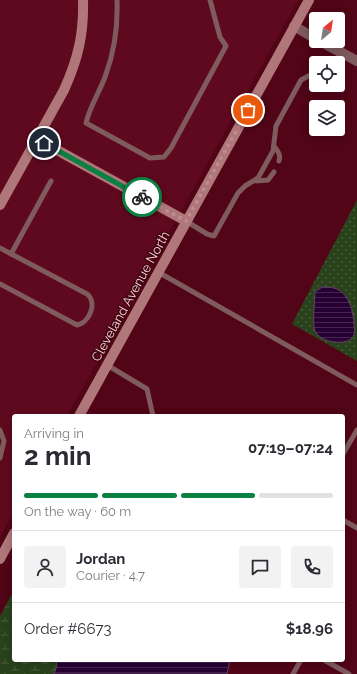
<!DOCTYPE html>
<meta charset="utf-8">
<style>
:root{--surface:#fff;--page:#f2f2f3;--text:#2b2b33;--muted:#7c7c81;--line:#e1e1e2;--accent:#0b8043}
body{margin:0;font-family:Raleway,sans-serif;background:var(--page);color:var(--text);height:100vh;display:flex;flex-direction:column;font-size:15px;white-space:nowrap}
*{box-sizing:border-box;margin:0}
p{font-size:13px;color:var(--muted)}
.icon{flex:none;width:22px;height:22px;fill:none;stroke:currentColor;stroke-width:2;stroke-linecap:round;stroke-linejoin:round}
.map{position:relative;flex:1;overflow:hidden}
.panel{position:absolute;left:12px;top:414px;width:333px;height:248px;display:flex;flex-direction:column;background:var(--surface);border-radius:4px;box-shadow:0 2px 10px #0003}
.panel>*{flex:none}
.needle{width:26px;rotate:30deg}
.fabs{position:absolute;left:309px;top:12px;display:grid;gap:8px}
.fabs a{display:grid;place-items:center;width:36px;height:36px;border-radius:4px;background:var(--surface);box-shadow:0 2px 10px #0003;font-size:20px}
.pin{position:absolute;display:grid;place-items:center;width:34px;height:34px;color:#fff;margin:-17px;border:2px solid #fff;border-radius:50%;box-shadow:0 1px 4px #0007}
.courier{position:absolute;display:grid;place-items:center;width:40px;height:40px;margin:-20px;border:3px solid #0b8043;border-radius:50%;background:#fff;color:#222;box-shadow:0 1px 5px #0007}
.head em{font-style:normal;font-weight:700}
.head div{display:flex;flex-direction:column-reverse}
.head{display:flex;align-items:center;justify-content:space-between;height:68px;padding:0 12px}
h1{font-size:26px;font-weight:700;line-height:30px}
.bar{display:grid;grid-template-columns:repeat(4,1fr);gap:6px 4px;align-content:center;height:48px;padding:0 12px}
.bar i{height:5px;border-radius:3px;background:var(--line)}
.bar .selected{background:var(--accent)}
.bar p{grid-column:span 4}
.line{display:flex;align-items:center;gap:10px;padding:0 12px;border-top:1px solid var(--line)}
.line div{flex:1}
.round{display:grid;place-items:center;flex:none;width:42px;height:42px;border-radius:4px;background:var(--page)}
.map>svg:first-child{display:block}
</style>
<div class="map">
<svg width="357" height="674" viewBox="0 0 357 674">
<defs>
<pattern id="grass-dots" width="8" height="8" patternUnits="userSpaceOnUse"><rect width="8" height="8" fill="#29421b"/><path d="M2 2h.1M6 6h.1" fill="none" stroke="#495c3b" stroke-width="1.8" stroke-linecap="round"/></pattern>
<pattern id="wetland-marsh" width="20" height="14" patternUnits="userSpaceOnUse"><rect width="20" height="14" fill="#29421b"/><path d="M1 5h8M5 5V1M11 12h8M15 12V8" fill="none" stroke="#495c3b"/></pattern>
<pattern id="water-rules" width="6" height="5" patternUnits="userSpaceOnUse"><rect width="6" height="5" fill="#260033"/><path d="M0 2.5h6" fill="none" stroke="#462450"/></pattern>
</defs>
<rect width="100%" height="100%" fill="#510517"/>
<!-- built -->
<path fill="#5f091e" d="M0 0H298L67 416H14V512L0 537Z"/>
<!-- grass -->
<path fill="url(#grass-dots)" d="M357 200V361L292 324Z"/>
<!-- wetland -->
<path fill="url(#wetland-marsh)" d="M14 590V660H56L57 666 54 674H0V616Z"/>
<!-- water -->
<g fill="url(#water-rules)" stroke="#653f64">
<path d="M322 287C326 287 330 287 334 288 349 292 354 313 354 326 355 330 355 334 352 338 344 346 320 342 315 331 312 325 315 300 315 292Z"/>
<path d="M56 660H230L227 674H54L57 666Z"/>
</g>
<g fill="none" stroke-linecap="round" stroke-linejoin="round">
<!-- lane -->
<g stroke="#805b5d" stroke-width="5">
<path d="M117 0C118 26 114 53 105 77 99 93 90 106 86 123L150 158 164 157 171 148 226 46 220 37 210 0"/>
<path d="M338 65 344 54"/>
<path d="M274 146C278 151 281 155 279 161"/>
<path d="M256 181 268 180 274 172"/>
<path d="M186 221 207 234 214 236 238 193 245 186 258 178 273 151 276 126 301 80 316 72"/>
<path d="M0 248 87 294C98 303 89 323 77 325L0 284"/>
<path d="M11 254 51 181"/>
<path d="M158 272 357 385"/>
<path d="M107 365 147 389 153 416"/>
<path d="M0 430 4 441 0 458"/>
<path d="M343 454 357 430"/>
<path d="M343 520 357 528"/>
<path d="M324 660 349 674"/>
<path d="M293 674 301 660"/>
</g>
<!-- street -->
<g stroke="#805b5d" stroke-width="10">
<path d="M294 26 316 39"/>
<path d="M320 41 357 61"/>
</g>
<!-- secondary -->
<g stroke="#b0777a" stroke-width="10">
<path d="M37 139 186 221"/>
<path d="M0 205 64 90C78 59 84 34 83 0"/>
<path d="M79 416 309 0"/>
<path d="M0 559 14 533"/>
</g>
</g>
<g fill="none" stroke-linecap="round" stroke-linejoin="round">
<!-- done -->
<path stroke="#be8b92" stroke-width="4" stroke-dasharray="0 7.2" d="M142 197 186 221 248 110"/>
<!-- route -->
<path stroke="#0b8043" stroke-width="5" d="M44 143 142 197"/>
</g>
<g text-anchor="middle" stroke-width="3" stroke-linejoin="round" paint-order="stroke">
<!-- street labels -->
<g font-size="13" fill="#f9d3d5" stroke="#3f0611">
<text transform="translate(130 296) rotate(-61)" y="5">Cleveland Avenue North</text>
</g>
</g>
</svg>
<div class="fabs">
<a><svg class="needle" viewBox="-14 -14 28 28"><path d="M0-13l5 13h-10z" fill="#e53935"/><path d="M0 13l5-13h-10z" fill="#7c7c81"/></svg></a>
<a><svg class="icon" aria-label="locate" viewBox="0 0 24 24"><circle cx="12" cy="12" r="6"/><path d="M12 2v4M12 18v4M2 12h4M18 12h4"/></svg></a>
<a><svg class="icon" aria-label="layers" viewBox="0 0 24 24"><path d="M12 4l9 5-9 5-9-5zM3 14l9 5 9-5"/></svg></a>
</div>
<div class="pin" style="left:248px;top:110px;background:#ea580c"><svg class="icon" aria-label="bag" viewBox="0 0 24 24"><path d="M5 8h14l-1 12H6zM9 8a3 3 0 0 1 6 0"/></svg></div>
<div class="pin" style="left:44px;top:143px;background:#1f2937"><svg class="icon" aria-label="home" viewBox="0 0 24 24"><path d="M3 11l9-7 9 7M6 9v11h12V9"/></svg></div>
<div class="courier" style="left:142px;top:197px"><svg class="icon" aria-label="bike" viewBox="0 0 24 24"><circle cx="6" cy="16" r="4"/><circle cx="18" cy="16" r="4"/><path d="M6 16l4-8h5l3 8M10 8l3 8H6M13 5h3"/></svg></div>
<section class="panel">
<div class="head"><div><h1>2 min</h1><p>Arriving in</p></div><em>07:19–07:24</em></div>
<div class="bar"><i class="selected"></i><i class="selected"></i><i class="selected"></i><i></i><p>On the way · 60 m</p></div>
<div class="line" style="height:72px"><a class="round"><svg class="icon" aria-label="person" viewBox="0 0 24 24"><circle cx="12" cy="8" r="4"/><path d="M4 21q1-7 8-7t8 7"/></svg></a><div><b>Jordan</b><p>Courier · 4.7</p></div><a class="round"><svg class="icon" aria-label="chat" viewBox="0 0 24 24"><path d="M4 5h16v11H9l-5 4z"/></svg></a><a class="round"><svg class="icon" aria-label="phone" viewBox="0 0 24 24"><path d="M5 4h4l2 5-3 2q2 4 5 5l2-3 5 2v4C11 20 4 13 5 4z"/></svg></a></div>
<div class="line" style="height:52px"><div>Order #6673</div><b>$18.96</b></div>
</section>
</div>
